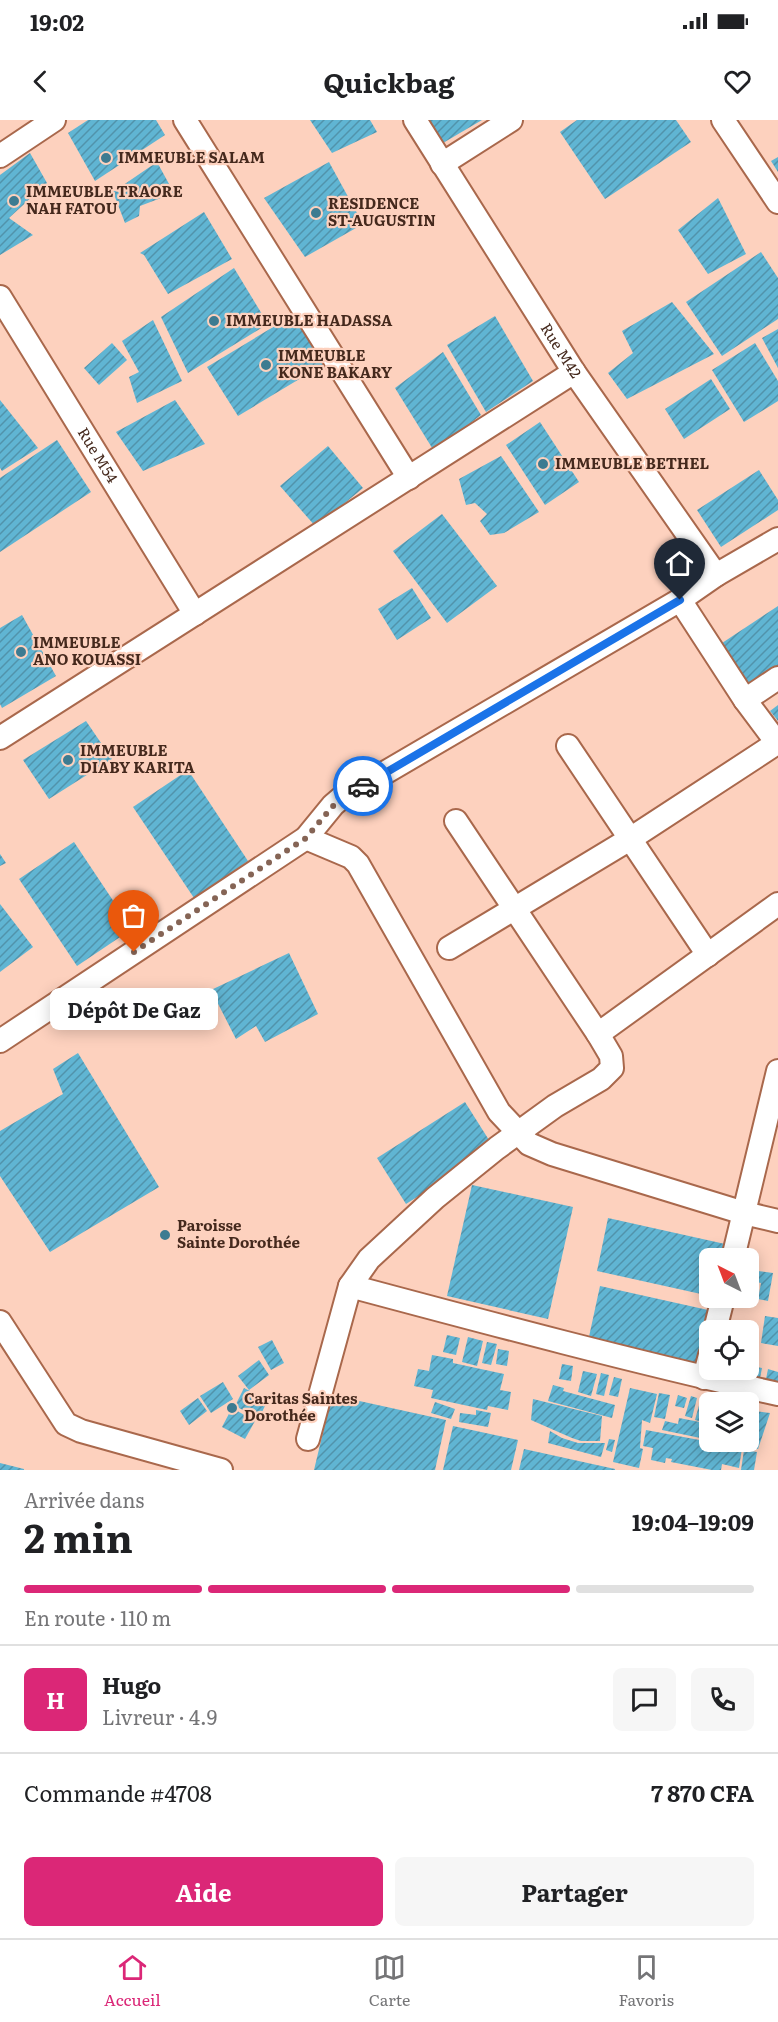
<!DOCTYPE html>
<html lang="fr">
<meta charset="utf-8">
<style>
:root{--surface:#fff;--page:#f6f6f6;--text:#202124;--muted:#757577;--line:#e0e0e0;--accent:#db2777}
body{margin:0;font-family:Literata,serif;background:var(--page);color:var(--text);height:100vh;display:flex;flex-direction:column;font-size:22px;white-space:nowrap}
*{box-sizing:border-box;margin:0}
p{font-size:20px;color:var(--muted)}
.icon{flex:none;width:33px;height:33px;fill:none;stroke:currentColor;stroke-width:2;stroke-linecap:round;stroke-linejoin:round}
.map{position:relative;height:1350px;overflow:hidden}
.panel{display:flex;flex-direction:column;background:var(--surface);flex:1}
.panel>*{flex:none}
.needle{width:39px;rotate:318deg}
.fabs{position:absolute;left:699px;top:1128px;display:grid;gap:12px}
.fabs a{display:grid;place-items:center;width:60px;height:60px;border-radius:9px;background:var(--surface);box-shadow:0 3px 15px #0003;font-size:30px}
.pin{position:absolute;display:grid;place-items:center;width:51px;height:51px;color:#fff;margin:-62px -26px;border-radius:50% 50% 50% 0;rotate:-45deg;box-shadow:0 0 6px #0007}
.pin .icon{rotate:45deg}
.courier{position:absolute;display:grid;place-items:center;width:60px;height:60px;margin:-30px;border:4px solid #1a73e8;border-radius:50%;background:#fff;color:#222;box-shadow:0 2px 8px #0007}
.bubble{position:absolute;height:42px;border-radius:9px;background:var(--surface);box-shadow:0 3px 15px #0003;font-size:20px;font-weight:700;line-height:42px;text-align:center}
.headline em{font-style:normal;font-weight:700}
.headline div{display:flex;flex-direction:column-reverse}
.headline{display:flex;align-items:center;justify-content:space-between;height:102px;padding:0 24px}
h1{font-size:39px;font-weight:700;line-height:45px}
.bar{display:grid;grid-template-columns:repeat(4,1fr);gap:9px 6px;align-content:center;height:72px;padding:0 24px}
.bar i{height:8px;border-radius:4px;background:var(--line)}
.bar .selected{background:var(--accent)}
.bar p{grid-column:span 4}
.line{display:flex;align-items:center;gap:15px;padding:0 24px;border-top:2px solid var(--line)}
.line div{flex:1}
.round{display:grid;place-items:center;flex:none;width:63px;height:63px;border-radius:9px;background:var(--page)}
.cta{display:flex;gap:12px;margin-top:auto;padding:12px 24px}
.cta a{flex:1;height:69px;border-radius:9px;background:var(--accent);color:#fff;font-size:24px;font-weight:700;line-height:69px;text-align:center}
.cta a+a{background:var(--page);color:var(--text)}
.status{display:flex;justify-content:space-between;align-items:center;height:42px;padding:0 30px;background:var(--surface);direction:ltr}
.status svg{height:16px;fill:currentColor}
header{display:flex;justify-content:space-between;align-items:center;height:78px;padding:0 24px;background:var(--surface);font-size:27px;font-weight:700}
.menu{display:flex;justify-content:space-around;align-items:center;height:84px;border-top:2px solid var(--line);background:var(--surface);font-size:16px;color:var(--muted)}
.menu a{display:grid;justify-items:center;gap:3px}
.menu .selected{color:var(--accent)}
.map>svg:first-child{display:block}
</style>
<div class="status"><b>19:02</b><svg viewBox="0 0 49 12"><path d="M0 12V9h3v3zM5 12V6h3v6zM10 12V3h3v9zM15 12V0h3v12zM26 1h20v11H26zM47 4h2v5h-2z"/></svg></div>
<header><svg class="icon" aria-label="back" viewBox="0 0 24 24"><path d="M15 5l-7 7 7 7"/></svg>Quickbag<svg class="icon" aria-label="heart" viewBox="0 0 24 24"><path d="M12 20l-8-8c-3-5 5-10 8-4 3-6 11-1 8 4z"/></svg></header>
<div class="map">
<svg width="778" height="1350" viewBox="0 0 778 1350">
<defs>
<pattern id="building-hatch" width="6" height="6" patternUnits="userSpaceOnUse" patternTransform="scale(1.5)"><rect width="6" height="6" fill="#60b5d3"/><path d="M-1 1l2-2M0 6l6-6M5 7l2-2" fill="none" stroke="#5193ab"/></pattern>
</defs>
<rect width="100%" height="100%" fill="#fdd1be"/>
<!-- building -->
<g fill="url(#building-hatch)">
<path d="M88 0H156L165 15 95 61 68 13Z"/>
<path d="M310 0H370L377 12 332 33Z"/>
<path d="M429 0H482L443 23Z"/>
<path d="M577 0H676L691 22 605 79 560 12Z"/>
<path d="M30 33 47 63 9 98 33 115 0 135V55Z"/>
<path d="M778 37V52L771 41Z"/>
<path d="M157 42 174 73 140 86 139 96 125 103 113 72Z"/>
<path d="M329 42 363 104 305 137 264 78Z"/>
<path d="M718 78 746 134 708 154 678 110Z"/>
<path d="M204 92 232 139 168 174 144 135 140 133Z"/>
<path d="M761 132 778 158V199L722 236 686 182Z"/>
<path d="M234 148 268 204 188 253 161 197Z"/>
<path d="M672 182 714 234 627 279 608 253 633 233 622 211Z"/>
<path d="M298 192 326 243 238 296 207 247Z"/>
<path d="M495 196 533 261 486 292 447 225Z"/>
<path d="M153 200 182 261 137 283 129 257 139 252 122 221Z"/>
<path d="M778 209V248L762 218Z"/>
<path d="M112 223 127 240 99 265 84 248Z"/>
<path d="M755 223 778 261V281L744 302 712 250Z"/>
<path d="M443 232 481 295 434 331 395 268Z"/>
<path d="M711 259 730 289 684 319 665 289Z"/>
<path d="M0 280 38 328 2 351 0 348Z"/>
<path d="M175 280 205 324 143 351 116 312Z"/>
<path d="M540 302 579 362 545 385 506 325Z"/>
<path d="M57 320 91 372 0 432V358Z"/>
<path d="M328 326 363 368 316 407 280 366Z"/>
<path d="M501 336 539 392 504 413 490 415 480 401 487 394 475 383 466 385 459 359Z"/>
<path d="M759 350 778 380V390L721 427 697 390Z"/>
<path d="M442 394 497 466 447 503 393 431Z"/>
<path d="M412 468 431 498 397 520 378 489Z"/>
<path d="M778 486V553L747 574 716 527Z"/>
<path d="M22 495 56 556 2 588 0 584V508Z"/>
<path d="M778 585V601L770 591Z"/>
<path d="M86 601 112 639 49 679 23 640Z"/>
<path d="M188 650 248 741 194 778 133 687Z"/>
<path d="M74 722 132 809 77 846 19 759Z"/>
<path d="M0 734 6 743 0 746Z"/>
<path d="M0 784 33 827 0 852Z"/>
<path d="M289 833 318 894 265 922 256 906 236 919 211 870Z"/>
<path d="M78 933 159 1067 50 1132 0 1056V1011L63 974 53 949Z"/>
<path d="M465 982 494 1028 406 1084 377 1038Z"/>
<path d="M472 1065 573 1087 548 1199 447 1176Z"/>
<path d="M608 1098 725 1124 721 1138H710V1176L597 1151Z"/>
<path d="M758 1151 773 1153 768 1181 758 1179 761 1163 756 1162Z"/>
<path d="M600 1166 717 1192 710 1210V1226L704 1252 587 1226Z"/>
<path d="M765 1196 778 1198V1226L761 1223Z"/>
<path d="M447 1215 460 1218 456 1235 443 1232Z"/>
<path d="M468 1217 483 1221 477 1246 462 1242Z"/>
<path d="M272 1220 284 1243 271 1250 258 1227Z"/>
<path d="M487 1222 497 1224 491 1245 482 1243Z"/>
<path d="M498 1229 509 1231 507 1246 496 1244Z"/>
<path d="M432 1235 453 1239V1243L504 1254 500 1270 511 1272 508 1290 488 1286 487 1290 431 1278 433 1270 414 1266 418 1249 429 1251Z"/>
<path d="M259 1240 269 1255 249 1270 238 1256Z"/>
<path d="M562 1244 573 1246 571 1261 559 1259Z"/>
<path d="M751 1246 762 1248 758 1268 747 1266Z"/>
<path d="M768 1249 778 1252V1273L764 1269Z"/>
<path d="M583 1251 597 1254 591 1276 578 1272Z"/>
<path d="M601 1253 609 1255 604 1276 596 1274Z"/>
<path d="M614 1257 622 1259 618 1277 609 1275Z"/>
<path d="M223 1262 233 1279 211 1293 200 1276Z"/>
<path d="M553 1265 564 1268 563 1271 615 1285 612 1298 548 1281Z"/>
<path d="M244 1268 268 1280 259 1298 235 1286Z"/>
<path d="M630 1268 657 1274 650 1303 642 1300 640 1328 643 1329 639 1348 613 1342Z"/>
<path d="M659 1273 670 1275 665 1299 654 1297Z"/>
<path d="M332 1275 446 1300 435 1350H314Z"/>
<path d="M678 1275 687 1278 684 1288 675 1286Z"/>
<path d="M691 1276 697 1278 692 1298 685 1296Z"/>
<path d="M198 1278 207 1291 189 1305 180 1291Z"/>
<path d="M701 1278 716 1282H710V1304L695 1300Z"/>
<path d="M533 1279 602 1296 600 1321H581L572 1318 531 1300Z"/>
<path d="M435 1282 455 1289 451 1299 431 1293Z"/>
<path d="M232 1288 255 1301 245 1319 222 1307Z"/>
<path d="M476 1290 491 1293 488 1307 459 1302 460 1293 476 1295Z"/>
<path d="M748 1290 770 1293 758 1329 730 1322H748Z"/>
<path d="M679 1298 710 1304V1320L662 1310 665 1301 678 1304Z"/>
<path d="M453 1306 518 1320 511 1350H443Z"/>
<path d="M646 1310 742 1328 739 1348 722 1344 721 1350H712L671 1342 672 1339 666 1338 665 1343 651 1340 653 1328 643 1326Z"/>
<path d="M550 1311 562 1318 578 1323H605L601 1337 548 1323Z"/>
<path d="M609 1319 615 1320 612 1332 606 1330Z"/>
<path d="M524 1329 615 1349V1350H519Z"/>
<path d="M744 1330 757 1332 754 1350H741Z"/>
<path d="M0 1343 24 1349V1350H0Z"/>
</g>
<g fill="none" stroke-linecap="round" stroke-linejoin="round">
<defs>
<g id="minor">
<path d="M185 0 409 358"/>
<path id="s1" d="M415 0 574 252 716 455"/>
<path d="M723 0 778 82"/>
<path d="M0 36 54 0"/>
<path d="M442 44 511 0"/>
<path id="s2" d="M0 177 195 494"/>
<path d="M680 480 745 580 778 624"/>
<path d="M745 580 778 558"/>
<path d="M0 618 574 252"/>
<path d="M568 626 708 835"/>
<path d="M306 718 351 737 358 744 499 992 529 1024 552 1034 744 1093 778 1101"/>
<path d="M449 828 630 719 777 623"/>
<path d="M598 914 778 784"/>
<path d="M0 921 306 718 333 685 340 679 680 480 716 455 778 419"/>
<path d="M733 1138 778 951"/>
<path d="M350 1166C492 1204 634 1242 778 1274"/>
<path d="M0 1202 66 1304 81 1311 221 1350"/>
<path d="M715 1210 723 1178"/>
<path d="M704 1258 710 1235"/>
<path d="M308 1319 350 1166 369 1139 435 1078 497 1028 555 986 601 959 612 948 611 936 598 914 456 701"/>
</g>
</defs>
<!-- minor casing -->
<use href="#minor" stroke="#a9684c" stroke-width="26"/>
<!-- minor -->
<use href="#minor" stroke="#fff" stroke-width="22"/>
</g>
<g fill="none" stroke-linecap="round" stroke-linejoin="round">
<!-- done -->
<path stroke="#856455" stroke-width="6" stroke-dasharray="0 10.8" d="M134 832 306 718 333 686 363 666"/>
<!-- route -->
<path stroke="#1a73e8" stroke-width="8" d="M363 666 680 480"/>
</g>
<!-- markers -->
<g fill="#3d7b91" stroke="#fdd1be" stroke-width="2">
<circle cx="106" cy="38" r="6"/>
<circle cx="14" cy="81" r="6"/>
<circle cx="316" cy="93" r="6"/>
<circle cx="214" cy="201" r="6"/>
<circle cx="266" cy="245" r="6"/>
<circle cx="543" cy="344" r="6"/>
<circle cx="21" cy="532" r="6"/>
<circle cx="68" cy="640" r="6"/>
<circle cx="165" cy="1115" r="6"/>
<circle cx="232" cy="1288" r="6"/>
</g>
<g text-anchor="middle" stroke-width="4.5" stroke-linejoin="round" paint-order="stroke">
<!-- poi labels -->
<g font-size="15" font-weight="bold" fill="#45291d" stroke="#fdd1be" text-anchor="start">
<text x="118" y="43">IMMEUBLE SALAM</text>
<text x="26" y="77">IMMEUBLE TRAORE<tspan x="26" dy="17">NAH FATOU</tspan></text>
<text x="328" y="89">RESIDENCE<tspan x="328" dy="17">ST-AUGUSTIN</tspan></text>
<text x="226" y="206">IMMEUBLE HADASSA</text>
<text x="278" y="241">IMMEUBLE<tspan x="278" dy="17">KONE BAKARY</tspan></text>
<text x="555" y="349">IMMEUBLE BETHEL</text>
<text x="33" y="528">IMMEUBLE<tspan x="33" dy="17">ANO KOUASSI</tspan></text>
<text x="80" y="636">IMMEUBLE<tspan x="80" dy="17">DIABY KARITA</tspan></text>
<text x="177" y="1111">Paroisse<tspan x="177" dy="17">Sainte Dorothée</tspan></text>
<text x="244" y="1284">Caritas Saintes<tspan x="244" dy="17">Dorothée</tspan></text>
</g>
<!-- street labels -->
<g font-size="15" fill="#45291d" stroke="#fdd1be">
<text dy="5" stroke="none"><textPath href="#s1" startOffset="273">Rue M42</textPath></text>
<text dy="5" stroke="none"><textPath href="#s2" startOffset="186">Rue M54</textPath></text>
</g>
</g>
</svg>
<div class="fabs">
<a><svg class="needle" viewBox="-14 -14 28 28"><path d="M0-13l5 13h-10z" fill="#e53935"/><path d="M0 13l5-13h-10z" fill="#757577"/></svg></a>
<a><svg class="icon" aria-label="locate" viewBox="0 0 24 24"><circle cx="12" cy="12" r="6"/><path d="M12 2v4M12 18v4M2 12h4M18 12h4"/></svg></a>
<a><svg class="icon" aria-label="layers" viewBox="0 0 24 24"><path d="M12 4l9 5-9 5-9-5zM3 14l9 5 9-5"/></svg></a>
</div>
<div class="pin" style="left:134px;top:832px;background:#ea580c"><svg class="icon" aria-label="bag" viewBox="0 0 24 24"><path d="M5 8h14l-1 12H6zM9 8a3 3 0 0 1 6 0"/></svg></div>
<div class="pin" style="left:680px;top:480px;background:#1f2937"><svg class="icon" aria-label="home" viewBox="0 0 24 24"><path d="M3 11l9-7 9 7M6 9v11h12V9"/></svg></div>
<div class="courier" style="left:363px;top:666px"><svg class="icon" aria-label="car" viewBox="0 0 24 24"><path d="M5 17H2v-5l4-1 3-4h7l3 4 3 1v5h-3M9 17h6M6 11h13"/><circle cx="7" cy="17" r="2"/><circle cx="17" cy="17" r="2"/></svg></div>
<div class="bubble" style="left:50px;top:868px;width:168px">Dépôt De Gaz</div>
</div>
<section class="panel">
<div class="headline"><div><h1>2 min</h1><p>Arrivée dans</p></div><em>19:04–19:09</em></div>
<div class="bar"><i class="selected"></i><i class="selected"></i><i class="selected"></i><i></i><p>En route · 110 m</p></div>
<div class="line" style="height:108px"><b class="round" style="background:var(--accent);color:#fff">H</b><div><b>Hugo</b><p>Livreur · 4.9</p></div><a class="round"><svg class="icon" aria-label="chat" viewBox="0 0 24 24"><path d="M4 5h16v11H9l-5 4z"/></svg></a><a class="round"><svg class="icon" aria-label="phone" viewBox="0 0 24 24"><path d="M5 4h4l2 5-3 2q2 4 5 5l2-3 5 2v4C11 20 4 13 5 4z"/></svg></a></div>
<div class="line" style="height:78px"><div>Commande #4708</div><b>7 870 CFA</b></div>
<div class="cta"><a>Aide</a><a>Partager</a></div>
</section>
<nav class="menu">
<a class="selected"><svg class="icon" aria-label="home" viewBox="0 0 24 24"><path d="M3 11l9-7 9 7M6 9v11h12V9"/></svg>Accueil</a>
<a><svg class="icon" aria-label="map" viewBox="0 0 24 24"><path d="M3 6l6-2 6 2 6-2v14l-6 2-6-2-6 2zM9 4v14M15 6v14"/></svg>Carte</a>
<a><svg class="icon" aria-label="saved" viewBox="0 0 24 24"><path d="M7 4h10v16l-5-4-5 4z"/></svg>Favoris</a>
</nav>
